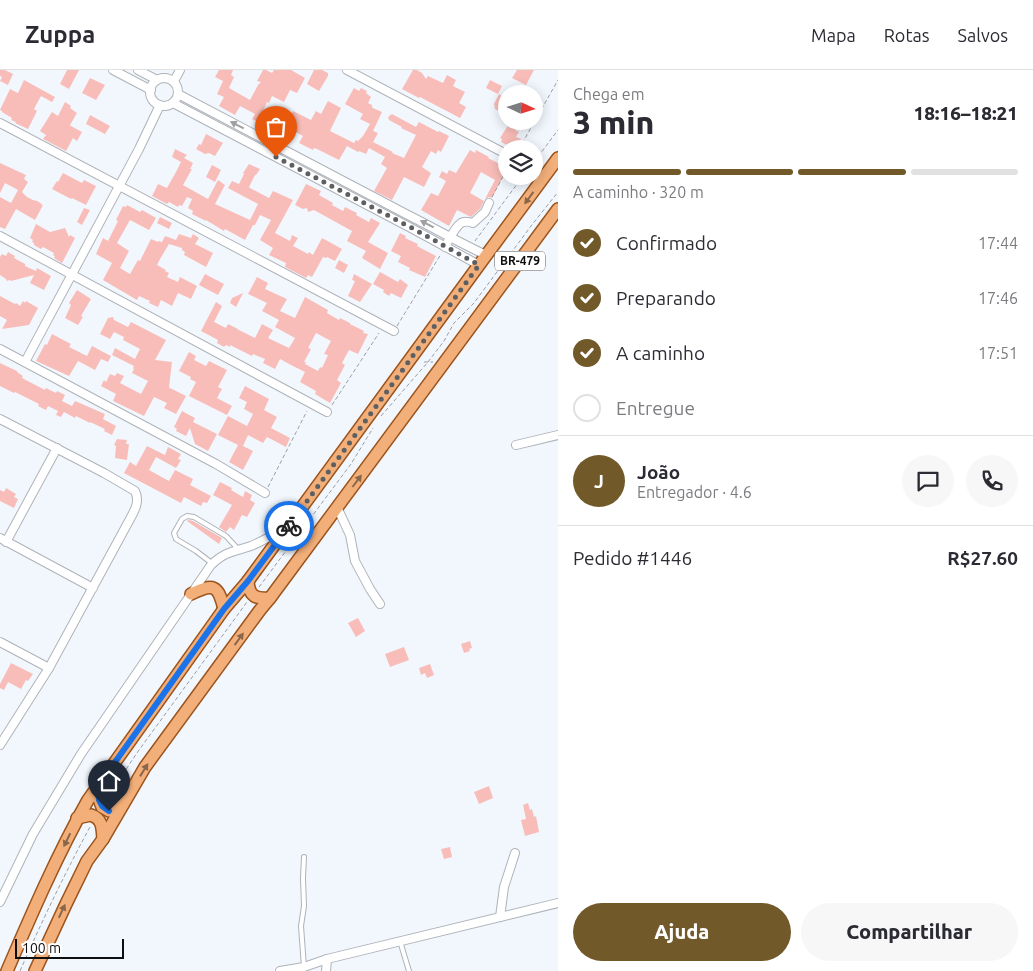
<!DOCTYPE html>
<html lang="pt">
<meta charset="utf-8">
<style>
:root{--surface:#fff;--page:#f7f7f7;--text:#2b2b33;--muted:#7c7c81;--line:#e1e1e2;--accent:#715929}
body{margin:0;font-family:Ubuntu,sans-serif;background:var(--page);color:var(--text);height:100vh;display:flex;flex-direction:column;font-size:19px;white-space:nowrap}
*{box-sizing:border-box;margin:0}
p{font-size:16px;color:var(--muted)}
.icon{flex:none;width:28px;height:28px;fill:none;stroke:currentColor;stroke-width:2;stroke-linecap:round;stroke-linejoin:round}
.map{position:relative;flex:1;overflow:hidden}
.panel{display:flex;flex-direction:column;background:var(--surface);width:475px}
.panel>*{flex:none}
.needle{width:32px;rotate:94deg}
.fabs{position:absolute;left:498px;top:15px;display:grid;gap:10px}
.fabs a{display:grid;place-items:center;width:45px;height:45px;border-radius:50%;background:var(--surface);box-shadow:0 2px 12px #0003;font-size:25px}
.scale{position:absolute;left:15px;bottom:12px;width:109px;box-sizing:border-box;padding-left:5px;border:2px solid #0d0e10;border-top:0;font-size:14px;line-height:18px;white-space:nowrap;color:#0d0e10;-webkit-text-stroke:4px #fff;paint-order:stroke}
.pin{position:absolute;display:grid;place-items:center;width:42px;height:42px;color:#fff;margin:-51px -21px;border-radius:50% 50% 50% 0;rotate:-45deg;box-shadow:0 0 5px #0007}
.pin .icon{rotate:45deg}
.courier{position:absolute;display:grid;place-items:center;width:50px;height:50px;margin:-25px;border:4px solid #1a73e8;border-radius:50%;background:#fff;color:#222;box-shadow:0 1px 6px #0007}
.head em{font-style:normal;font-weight:800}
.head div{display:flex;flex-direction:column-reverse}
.head{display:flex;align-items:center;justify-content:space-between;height:85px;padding:0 15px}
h1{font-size:32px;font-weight:800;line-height:38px}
.bar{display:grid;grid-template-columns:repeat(4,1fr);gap:8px 5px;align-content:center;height:60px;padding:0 15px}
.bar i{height:6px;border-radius:4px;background:var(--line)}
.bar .on{background:var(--accent)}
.bar p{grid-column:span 4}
.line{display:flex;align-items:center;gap:12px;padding:0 15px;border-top:1px solid var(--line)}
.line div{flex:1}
.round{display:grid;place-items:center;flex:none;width:52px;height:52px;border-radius:26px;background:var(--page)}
ol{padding:0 15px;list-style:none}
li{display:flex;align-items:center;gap:15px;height:55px}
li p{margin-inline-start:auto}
li .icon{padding:5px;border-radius:50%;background:var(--accent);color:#fff;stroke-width:4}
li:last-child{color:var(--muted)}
li i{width:28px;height:28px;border:2px solid var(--line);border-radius:50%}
.action{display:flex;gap:10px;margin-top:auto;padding:10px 15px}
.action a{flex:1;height:58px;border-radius:30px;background:var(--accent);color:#fff;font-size:20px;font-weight:800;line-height:58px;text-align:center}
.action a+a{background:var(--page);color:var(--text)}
header{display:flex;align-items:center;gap:30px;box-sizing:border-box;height:70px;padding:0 25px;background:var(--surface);border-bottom:1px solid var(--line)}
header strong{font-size:24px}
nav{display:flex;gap:28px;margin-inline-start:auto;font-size:18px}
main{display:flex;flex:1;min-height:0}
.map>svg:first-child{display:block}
</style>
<header>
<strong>Zuppa</strong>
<nav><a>Mapa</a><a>Rotas</a><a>Salvos</a></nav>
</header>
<main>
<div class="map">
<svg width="558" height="901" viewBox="0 0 558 901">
<rect width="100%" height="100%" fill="#f2f7fe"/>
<!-- building -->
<g fill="#f9bdb9" fill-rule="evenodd">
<path d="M0 0H5L13 4 8 15 0 11 2 7 0 6Z"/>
<path d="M67 0H79L69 19 60 14Z"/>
<path d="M219 0H233L231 5 234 7 229 18 250 30 258 15 261 12 257 11 263 0H266L272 3 274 0H291L305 8 297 23 290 20 284 32 272 26 269 33 267 32 258 52 252 49 255 44 240 36 235 45 219 36 224 27 217 24 223 11 215 7Z"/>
<path d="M314 0H322L328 3V6L319 21 307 14Z"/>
<path d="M413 0H417L422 3 426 9 428 6 443 13 447 5 456 10 453 16 465 22 459 33 466 37 460 48 420 27 419 28 402 19Z"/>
<path d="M517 0H534L526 15 512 8Z"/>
<path d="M90 8 105 15 96 30 82 23Z"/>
<path d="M24 10 55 27 52 32 41 26 34 39 37 41 28 59 15 53 16 52 11 50 12 48 2 42V41L0 40 10 19 18 23Z"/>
<path d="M490 10 502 16 498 24 486 18Z"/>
<path d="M354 18 359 21 361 18 367 21 366 23 371 27 368 33 372 35V37L373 38 382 42 373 61 378 63 373 72 393 82 392 83 404 88 416 65 401 58 402 57 389 50 388 47 392 44 416 57 419 52 438 62 439 61 449 66 441 82 438 80 436 84 431 81 422 97 431 103 424 117 404 107 392 130 374 121 387 98 381 94 385 87 369 78 366 84 359 81 358 82 347 76 339 90 317 79 314 78 313 80 299 73 303 66 285 56 293 41 311 50 316 41 321 44 328 31 341 38 330 61 354 73 356 70 358 71 363 66 370 54 360 49 363 44 345 34Z"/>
<path d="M499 24 506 28V42L503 43 495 39 494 34Z"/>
<path d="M534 27 541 31V33L534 47Z"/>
<path d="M65 32 71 36 70 38 77 43 70 55 71 56 82 62 77 71 73 68 66 81 43 69 46 65 40 61 52 42 58 46Z"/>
<path d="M90 45 110 56 105 64 86 54Z"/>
<path d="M509 54H511L517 57 515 60 519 62 516 67 521 69 517 77 510 73 509 76 501 72 502 69 500 68Z"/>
<path d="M206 64 223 73 215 86 209 83 205 84 196 79 199 74 201 75Z"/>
<path d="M175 79 187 85 184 88 193 93 190 99H192L183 115 208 129 218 110 225 115 215 134 250 150 258 134 228 118 232 111 239 114 244 104 243 103 249 94 260 99 256 105H255L249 117 250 118 269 128 273 121 293 130 275 163 290 171 292 165 298 168 293 176 308 184 309 182 313 185 322 168 342 179 335 191 327 187 326 188 323 187 312 207 308 205 306 208 285 197 286 193 269 185 273 178 260 170 271 150 260 145 255 155H253L245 170 225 159 224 161 206 150V151L192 144 193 141 188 138 192 129 187 127 182 136 179 135 178 137 169 132 167 134 152 126 158 114 167 118 176 102 181 92 172 87Z"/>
<path d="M470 80 475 83 476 80 489 87 488 88 506 97V101L492 128 489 127 485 129 480 139 471 147 457 140 449 156 421 140 431 123 438 126 446 111 439 107 442 101 447 104 449 100 456 103ZM481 102 495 110 484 131 470 123Z"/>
<path d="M0 93 26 105 24 109 28 112 22 122 27 127 33 130 37 131 42 134 41 135H43L35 150 16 139 5 159 0 157V127L11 133 18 120 5 113 0 123Z"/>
<path d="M212 95 221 100 215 112 206 107Z"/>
<path d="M63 103 82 113 84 110 96 116 86 135 72 128 71 129 52 119 57 111 58 112Z"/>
<path d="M306 114 321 121 319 125 333 133 332 135 343 141 345 137 357 143 356 145 369 152 371 148 380 153 368 172 388 183 380 199 362 188 366 181 347 171 352 161 314 140 308 142 307 138 303 139 295 135Z"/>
<path d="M127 135 140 142 142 140 156 148 149 160 130 150 117 173 129 181 120 198 130 204 138 190 140 191 151 169 158 172V171L162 172 165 166 176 170 179 164 191 168 193 164 199 168 195 174 213 183 206 197 184 185 185 182 182 180V178L169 174 160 189 157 195 166 200 165 201 169 203 167 207 178 212 180 207 197 216 191 229 178 223 172 236 161 230 158 237 149 233 150 231 139 226 137 230 103 210 112 193 96 184 103 168 108 171 118 151 116 150 123 136 126 137Z"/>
<path d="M84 138 90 140 82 155 77 152Z"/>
<path d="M160 147 172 153 169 159 157 153Z"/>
<path d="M36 154 50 162 65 158 69 167 70 165 75 168 62 193 54 188 55 186 53 185 54 183 43 177 41 179 34 175V173L32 172 33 170 30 168Z"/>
<path d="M400 163 406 166 405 168 418 174 417 176 436 186 425 207 409 200 410 198 398 192 401 186 391 181Z"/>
<path d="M8 182 15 186 14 188 25 194V196L36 201 37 198 51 206 44 220 30 213 34 205 11 211 10 210 7 211 6 209 0 205V187L2 184 6 186Z"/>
<path d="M339 190 348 195 344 203 335 198Z"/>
<path d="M380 202 398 212 400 209 408 215 401 228 391 223 389 226 383 222 384 220 373 214Z"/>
<path d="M205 204 224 214 218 225 199 215Z"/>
<path d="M354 204 372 214 360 232 348 226 355 211 352 210Z"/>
<path d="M257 207 268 213 265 219 287 229 280 241 295 248 305 227 328 240 327 243 339 250 340 248 350 253V254L364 261 363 263 368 264 358 284 349 280 342 293 345 295 337 310 341 313 330 333 315 324 316 321 300 312 305 302 291 295 280 289 275 299 263 293 265 289 253 284 252 286 230 275V277L226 275 224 277 217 273 218 270 201 261 216 232 222 236 214 252 226 258 228 254 238 259H237L255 268 262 254 273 260 268 268 289 278 295 268 275 257 279 250 262 241 267 233 248 224ZM316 263 331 271 324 284 328 285 322 298 320 297 318 301 305 294 306 292H304L311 279 308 278Z"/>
<path d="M77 220 91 229 81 246 83 247 78 255 65 248 71 235 69 233Z"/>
<path d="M243 223 236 237 230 233 232 228Z"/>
<path d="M0 226 15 234 16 233 20 236 23 231 25 233 26 231 38 238 29 255 2 259 7 250 0 246Z"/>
<path d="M113 247 114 250 128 257 131 252 166 270 155 290 172 292 169 317 170 319V318L186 326 176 344 164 338 167 333 154 327 144 346 113 331 116 324 101 316 104 310 106 312 110 304 115 306 117 303 124 306 120 313 141 324 148 311 132 303 134 299 133 298 134 296 112 285 115 278 135 289 140 279 123 270 124 267 114 262 110 269 100 264 108 248Z"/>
<path d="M52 264 71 274 69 277 87 286 92 276 111 286 108 292 101 289 95 300 78 291 69 306 36 291 45 274 47 275Z"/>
<path d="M189 282 196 286 194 290 206 296 209 291 227 300 218 317 222 319 217 328 232 336 227 345 189 326 196 312 190 309 191 307 179 301Z"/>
<path d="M0 293 17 301V302L23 306 22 308 45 320 46 318 56 323 57 321 65 325 62 331 72 336 75 331 105 344 103 349 116 356 112 365 104 361 105 359 90 352V353L76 346 75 348 64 342 61 347 56 345 58 341 48 336 46 340 38 336 39 334 15 322 14 323 0 316Z"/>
<path d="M245 316 269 329 264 340 277 347 271 358 290 368 286 377 267 367 263 373 248 365 243 376 253 381 243 400 229 392 238 375 218 365 228 346 247 356 253 344 244 339 247 332 239 328Z"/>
<path d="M182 341 195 348 193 352 217 364 208 381 195 374 190 358 186 366 176 361 177 359 174 357Z"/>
<path d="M117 369 127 370 126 374H129L127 390 115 388 116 376 114 375Z"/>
<path d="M147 376 165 385 168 377 181 384 178 389 181 390 176 398 156 387 149 400 169 411 175 400 193 409 190 415 211 426 207 433 203 432 201 436 184 427 181 433 124 403 130 392 136 396Z"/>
<path d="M220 412 232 418 231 420 243 427 245 421 252 425 250 430 255 433 247 447 242 445 234 460 230 457 226 462 219 457 232 435 213 425Z"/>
<path d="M6 418 16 424 14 427 18 429 14 438 0 431V420L4 422Z"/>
<path d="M188 450 193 451 222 468 219 474 187 451Z"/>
<path d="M358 548 365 561 356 567 348 553Z"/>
<path d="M470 571 472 578 469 579 470 581 464 583 461 574Z"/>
<path d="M404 577 409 590 390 597 385 584Z"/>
<path d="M11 593 33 604 28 611 26 610 21 619 8 612 4 620 0 618V614Z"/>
<path d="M430 594 434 605 427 608 425 603 421 605 419 598Z"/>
<path d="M489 716 493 728 479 734 474 722Z"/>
<path d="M528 733 530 740 532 739 534 747 536 746 539 762 525 766 521 750 526 749 523 735Z"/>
<path d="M450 777 452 787 444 789 441 779Z"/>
</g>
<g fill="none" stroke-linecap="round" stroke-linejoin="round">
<defs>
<g id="lane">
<path d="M213 494 196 481 176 469 174 463 182 449 187 446 194 447 226 466 238 479"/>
<path d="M304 787 303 808 304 836 301 856 304 897"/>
<path d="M400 871 409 901"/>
</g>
<g id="street">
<path d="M113 0 151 20"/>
<path d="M138 0 157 10"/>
<path d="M347 0 506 84"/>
<circle cx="164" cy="22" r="14"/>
<path d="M174 11 180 0"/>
<path d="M178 24C255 64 331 105 408 145 434 158 460 173 486 185"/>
<path d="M173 33 411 158 479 195"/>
<path d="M0 53 394 261"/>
<path d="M0 166 327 342"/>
<path d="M445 177C449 170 454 158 461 153 464 151 470 152 473 153L485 142 489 133"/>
<path d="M0 279 216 394 265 423"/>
<path d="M25 292 139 79 160 35"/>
<path d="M0 349 104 403 135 421C140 431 135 440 130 449L49 598 0 675"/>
<path d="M516 375 558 365"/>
<path d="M337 437 350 465 355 491 370 519 380 534"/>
<path d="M0 468 93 518"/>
<path d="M6 472 57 378"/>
<path d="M0 572 49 598"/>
<path d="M0 832 33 764 81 684 211 495C226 481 233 482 251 476 263 471 273 465 284 458"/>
<path d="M500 847 504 817 515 783"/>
<path d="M280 901 304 897 327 889 558 833"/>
<path d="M326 901 327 889"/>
</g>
<g id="primary">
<path d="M248 511C249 527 256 529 270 528"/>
<path d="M191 524C214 513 218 515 224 539"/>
<path d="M98 716 99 729 102 737 109 741 123 734"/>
<path d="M77 748 91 745C103 749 102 758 103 769"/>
<path d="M7 901C32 843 57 785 88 730L224 539 248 511 479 195 558 88"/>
<path d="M35 901 66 834 87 791 103 769 145 697 260 540 270 528 558 139"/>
</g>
</defs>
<!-- lane casing -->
<use href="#lane" stroke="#aeb3b9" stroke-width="6"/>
<!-- street casing -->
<use href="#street" stroke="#aeb3b9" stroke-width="10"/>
<!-- primary casing -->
<use href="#primary" stroke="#9d541b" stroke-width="14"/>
<!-- path -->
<g stroke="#9b9ea3" stroke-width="1" stroke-dasharray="4 2.5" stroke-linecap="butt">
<path d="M519 79 558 10"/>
<path d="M534 92 558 60"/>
<path d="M492 127 506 101"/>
<path d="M475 171 523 106"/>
<path d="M397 256 441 184"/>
<path d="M424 292H433"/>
<path d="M332 335 379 263"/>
<path d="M381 346 428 292 444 271 454 253 474 233 531 156 558 122"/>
<path d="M268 417 307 341"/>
<path d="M259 517 351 394 373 358"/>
<path d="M108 726 139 680 247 532"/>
<path d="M20 901C42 851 65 803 91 755"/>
</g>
<!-- lane -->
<use href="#lane" stroke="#fff" stroke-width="4"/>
<!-- street -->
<use href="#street" stroke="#fff" stroke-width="8"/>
<!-- primary -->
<use href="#primary" stroke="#f2af7a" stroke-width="11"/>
</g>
<!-- one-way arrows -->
<defs><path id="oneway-solid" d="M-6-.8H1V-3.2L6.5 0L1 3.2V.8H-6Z" transform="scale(1.25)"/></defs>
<g fill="#9e9f9f">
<use href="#oneway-solid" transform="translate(237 55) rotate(-153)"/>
<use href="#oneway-solid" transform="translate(427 154) rotate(-153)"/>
</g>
<g fill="#8b674a">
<use href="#oneway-solid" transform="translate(529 128) rotate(126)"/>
<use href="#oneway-solid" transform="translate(357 411) rotate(-53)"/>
<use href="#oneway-solid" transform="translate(239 569) rotate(-54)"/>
<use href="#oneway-solid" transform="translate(144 700) rotate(-58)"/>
<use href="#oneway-solid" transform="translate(67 770) rotate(116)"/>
<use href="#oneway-solid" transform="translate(62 841) rotate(-65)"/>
</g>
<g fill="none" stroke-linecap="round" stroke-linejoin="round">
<!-- done -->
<path stroke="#5d6063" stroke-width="5" stroke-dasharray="0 9" d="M276 87 412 158 479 195 289 456"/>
<!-- route -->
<path stroke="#1a73e8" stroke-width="6" d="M109 741 102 736 99 730 98 716 224 539 248 511 289 456"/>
</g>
<g text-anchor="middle" stroke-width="5" stroke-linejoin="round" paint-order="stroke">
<!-- shield labels -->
<rect fill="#fff" stroke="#565658" stroke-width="1" x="495" y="181.5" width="50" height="19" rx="4"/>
<g font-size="12" font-weight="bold" fill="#0d0e10">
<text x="520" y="195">BR-479</text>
</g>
</g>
</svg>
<div class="fabs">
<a><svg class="needle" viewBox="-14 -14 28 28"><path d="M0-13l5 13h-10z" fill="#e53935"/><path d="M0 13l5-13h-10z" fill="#7c7c81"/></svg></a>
<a><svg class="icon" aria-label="layers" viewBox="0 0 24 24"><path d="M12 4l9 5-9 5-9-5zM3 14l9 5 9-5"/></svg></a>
</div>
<div class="scale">100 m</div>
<div class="pin" style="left:276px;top:87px;background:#ea580c"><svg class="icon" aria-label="bag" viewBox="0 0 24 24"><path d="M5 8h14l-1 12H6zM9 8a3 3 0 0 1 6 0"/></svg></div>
<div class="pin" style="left:109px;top:741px;background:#1f2937"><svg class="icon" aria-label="home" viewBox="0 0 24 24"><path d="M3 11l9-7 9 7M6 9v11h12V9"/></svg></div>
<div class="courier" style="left:289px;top:456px"><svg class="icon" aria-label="bike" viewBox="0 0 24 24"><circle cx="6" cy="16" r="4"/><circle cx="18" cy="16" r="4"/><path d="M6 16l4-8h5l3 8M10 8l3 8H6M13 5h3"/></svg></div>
</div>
<section class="panel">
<div class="head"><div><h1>3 min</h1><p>Chega em</p></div><em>18:16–18:21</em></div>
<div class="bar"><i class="on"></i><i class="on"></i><i class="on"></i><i></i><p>A caminho · 320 m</p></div>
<ol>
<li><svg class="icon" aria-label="check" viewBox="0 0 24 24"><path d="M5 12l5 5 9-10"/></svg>Confirmado<p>17:44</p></li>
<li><svg class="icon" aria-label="check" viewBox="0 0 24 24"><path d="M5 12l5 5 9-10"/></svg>Preparando<p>17:46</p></li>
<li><svg class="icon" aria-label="check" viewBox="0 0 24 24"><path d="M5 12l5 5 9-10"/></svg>A caminho<p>17:51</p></li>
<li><i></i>Entregue</li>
</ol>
<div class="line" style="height:90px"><b class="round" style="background:var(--accent);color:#fff">J</b><div><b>João</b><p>Entregador · 4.6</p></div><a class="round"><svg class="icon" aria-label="chat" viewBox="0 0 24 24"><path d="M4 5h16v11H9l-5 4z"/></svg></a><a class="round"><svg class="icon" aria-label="phone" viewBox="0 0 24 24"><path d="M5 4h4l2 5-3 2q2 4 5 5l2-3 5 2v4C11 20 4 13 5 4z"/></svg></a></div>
<div class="line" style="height:65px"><div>Pedido #1446</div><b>R$27.60</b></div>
<div class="action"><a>Ajuda</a><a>Compartilhar</a></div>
</section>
</main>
